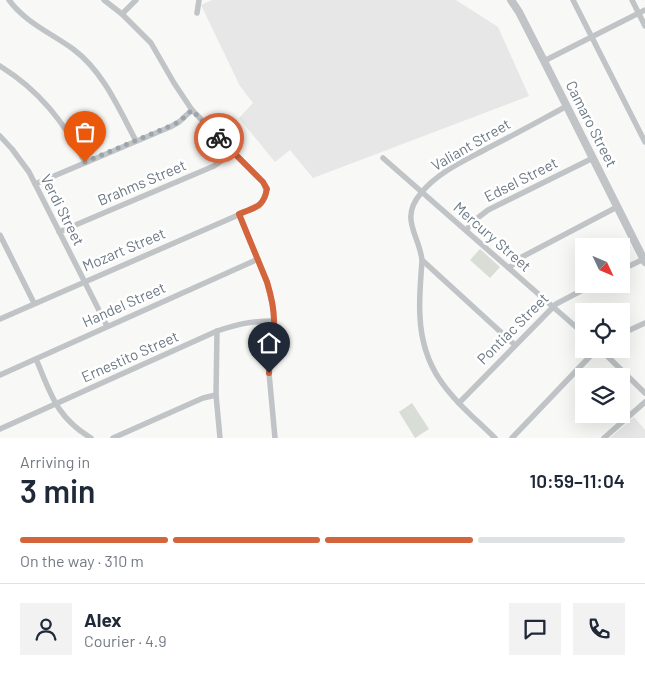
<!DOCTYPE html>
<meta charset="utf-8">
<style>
:root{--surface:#fff;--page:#f2f2f3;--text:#1f2937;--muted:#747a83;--line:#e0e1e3;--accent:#d4643b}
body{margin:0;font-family:Barlow,sans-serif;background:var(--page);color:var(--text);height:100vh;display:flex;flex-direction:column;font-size:19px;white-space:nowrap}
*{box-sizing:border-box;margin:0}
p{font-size:16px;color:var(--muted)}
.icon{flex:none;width:28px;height:28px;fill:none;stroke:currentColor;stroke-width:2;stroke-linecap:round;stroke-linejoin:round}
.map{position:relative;height:438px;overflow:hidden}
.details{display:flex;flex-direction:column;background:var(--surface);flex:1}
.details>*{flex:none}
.needle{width:32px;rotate:134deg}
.tools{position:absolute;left:575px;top:238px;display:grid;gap:10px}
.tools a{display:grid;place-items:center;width:55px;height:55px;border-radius:0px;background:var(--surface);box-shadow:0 5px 20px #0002;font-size:25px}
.pin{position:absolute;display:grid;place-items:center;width:42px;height:42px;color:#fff;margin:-51px -21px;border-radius:50% 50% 50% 0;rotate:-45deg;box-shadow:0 0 5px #0007}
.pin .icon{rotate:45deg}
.courier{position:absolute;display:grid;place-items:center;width:50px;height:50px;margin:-25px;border:4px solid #d4643b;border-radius:50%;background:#fff;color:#222;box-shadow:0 1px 6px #0007}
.head em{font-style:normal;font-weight:600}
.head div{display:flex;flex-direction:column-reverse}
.head{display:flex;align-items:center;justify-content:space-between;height:85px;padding:0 20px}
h1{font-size:32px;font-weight:600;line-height:38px}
.bar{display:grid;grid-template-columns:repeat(4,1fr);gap:8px 5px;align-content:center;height:60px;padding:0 20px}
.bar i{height:6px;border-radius:4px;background:var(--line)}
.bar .current{background:var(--accent)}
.bar p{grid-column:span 4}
.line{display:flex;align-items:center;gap:12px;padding:0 20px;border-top:1px solid var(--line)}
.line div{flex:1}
.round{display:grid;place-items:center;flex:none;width:52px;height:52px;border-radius:0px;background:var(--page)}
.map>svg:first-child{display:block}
</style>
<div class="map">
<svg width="645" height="438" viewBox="0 0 645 438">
<rect width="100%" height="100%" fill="#f8f8f6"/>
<!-- built -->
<g fill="#e6e7e6">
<path d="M212 0H456L498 27 529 96 313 178 290 150 275 162 239 118 253 103 240 86 201 5Z"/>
<path d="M634 417 645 430V438H610Z"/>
</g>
<!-- green -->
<g fill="#d8ddd6">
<path d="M480 249 500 267 490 278 470 260Z"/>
<path d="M412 403 429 429 415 438 399 412Z"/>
</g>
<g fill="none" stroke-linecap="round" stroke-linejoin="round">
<!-- minor -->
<g stroke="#c0c4c7" stroke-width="5.5">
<path d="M9 0C26 23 51 33 73 49 103 71 119 109 136 141"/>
<path d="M573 0 645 142"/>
<path d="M632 0 645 26"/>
<path d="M197 13 199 0"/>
<path d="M122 14 136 0"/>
<path d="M544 61 645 10"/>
<path d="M0 66C39 90 64 122 85 162"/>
<path d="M0 136 12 149 29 172 107 326"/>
<path d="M383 158 584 334"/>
<path d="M35 184 170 127 179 122 192 110"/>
<path d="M239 214 267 282 273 307 274 321 269 373 275 438"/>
<path d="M466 230 475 220 488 210 593 158"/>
<path d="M59 232 214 166 220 162 231 151"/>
<path d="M0 235 34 303"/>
<path d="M422 260 515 345"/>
<path d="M509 268 520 258 617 207"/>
<path d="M621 270 644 259"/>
<path d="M0 319 259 206C267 198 268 192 263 182L192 110 174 83 151 43 122 14 104 0"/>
<path d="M217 331 216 395 220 438"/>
<path d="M621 334 645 323"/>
<path d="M600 349 645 393"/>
<path d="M36 359C51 394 56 417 91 438"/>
<path d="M0 375 258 259"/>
<path d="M459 403 556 304 594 284"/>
<path d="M0 429 217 331C238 324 251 321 274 321"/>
<path d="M113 438 203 398 216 395"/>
<path d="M495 438C456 400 423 377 420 317 419 303 420 289 421 275 421 271 422 265 422 260 419 234 399 219 421 193 439 171 466 160 490 147 516 134 541 120 567 106"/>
<path d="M512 438 597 349"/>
<path d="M604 438 645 402"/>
</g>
<!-- tertiary -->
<path stroke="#c0c4c7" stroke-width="8" d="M511 0 519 12 544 61 645 262"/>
</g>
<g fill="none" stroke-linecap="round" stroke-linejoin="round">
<!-- done -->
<path stroke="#9ca5ac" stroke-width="5" stroke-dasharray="0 9" d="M85 162 170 126 179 122 192 110 219 138"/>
<!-- route -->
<path stroke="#d4643b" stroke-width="6" d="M219 138 263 182 267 189C263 208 255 207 239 214L267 282C271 295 274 308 274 321 273 339 270 356 269 373"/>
</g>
<g text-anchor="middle" stroke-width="5" stroke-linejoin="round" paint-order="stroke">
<!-- street labels -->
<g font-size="15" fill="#6a7884" stroke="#fff">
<text transform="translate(591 124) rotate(63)" y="5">Camaro Street</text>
<text transform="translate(471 145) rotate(-30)" y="5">Valiant Street</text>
<text transform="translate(521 180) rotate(-27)" y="5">Edsel Street</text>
<text transform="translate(142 183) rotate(-23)" y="5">Brahms Street</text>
<text transform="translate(62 210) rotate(63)" y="5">Verdi Street</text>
<text transform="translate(492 237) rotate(41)" y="5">Mercury Street</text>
<text transform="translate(124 250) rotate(-23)" y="5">Mozart Street</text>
<text transform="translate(124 305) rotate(-24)" y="5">Handel Street</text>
<text transform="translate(513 329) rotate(-45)" y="5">Pontiac Street</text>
<text transform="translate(130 357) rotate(-24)" y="5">Ernestito Street</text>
</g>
</g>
</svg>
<div class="tools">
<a><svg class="needle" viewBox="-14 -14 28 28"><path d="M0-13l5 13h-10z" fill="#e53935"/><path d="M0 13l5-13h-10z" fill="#747a83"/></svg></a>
<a><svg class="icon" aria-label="locate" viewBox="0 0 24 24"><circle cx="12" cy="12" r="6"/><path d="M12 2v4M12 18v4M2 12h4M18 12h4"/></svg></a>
<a><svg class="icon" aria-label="layers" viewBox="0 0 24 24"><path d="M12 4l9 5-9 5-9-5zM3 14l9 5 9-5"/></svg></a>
</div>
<div class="pin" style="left:85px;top:162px;background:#ea580c"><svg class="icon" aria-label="bag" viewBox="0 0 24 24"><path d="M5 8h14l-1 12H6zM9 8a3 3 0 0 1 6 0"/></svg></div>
<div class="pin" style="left:269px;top:373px;background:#1f2937"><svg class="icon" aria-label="home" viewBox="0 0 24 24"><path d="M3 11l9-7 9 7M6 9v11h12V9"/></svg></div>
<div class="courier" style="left:219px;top:138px"><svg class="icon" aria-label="bike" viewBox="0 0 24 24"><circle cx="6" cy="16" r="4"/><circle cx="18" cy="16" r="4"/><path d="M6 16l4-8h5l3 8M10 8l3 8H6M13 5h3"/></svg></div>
</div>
<section class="details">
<div class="head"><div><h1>3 min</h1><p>Arriving in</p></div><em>10:59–11:04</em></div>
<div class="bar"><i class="current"></i><i class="current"></i><i class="current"></i><i></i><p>On the way · 310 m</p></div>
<div class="line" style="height:90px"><a class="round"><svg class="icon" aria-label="person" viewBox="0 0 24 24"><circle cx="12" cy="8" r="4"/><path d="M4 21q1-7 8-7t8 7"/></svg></a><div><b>Alex</b><p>Courier · 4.9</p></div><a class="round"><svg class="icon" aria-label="chat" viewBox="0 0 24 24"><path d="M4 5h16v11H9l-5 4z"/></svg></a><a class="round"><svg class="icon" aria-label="phone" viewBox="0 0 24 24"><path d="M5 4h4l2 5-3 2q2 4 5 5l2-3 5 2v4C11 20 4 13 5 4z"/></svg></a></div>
</section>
